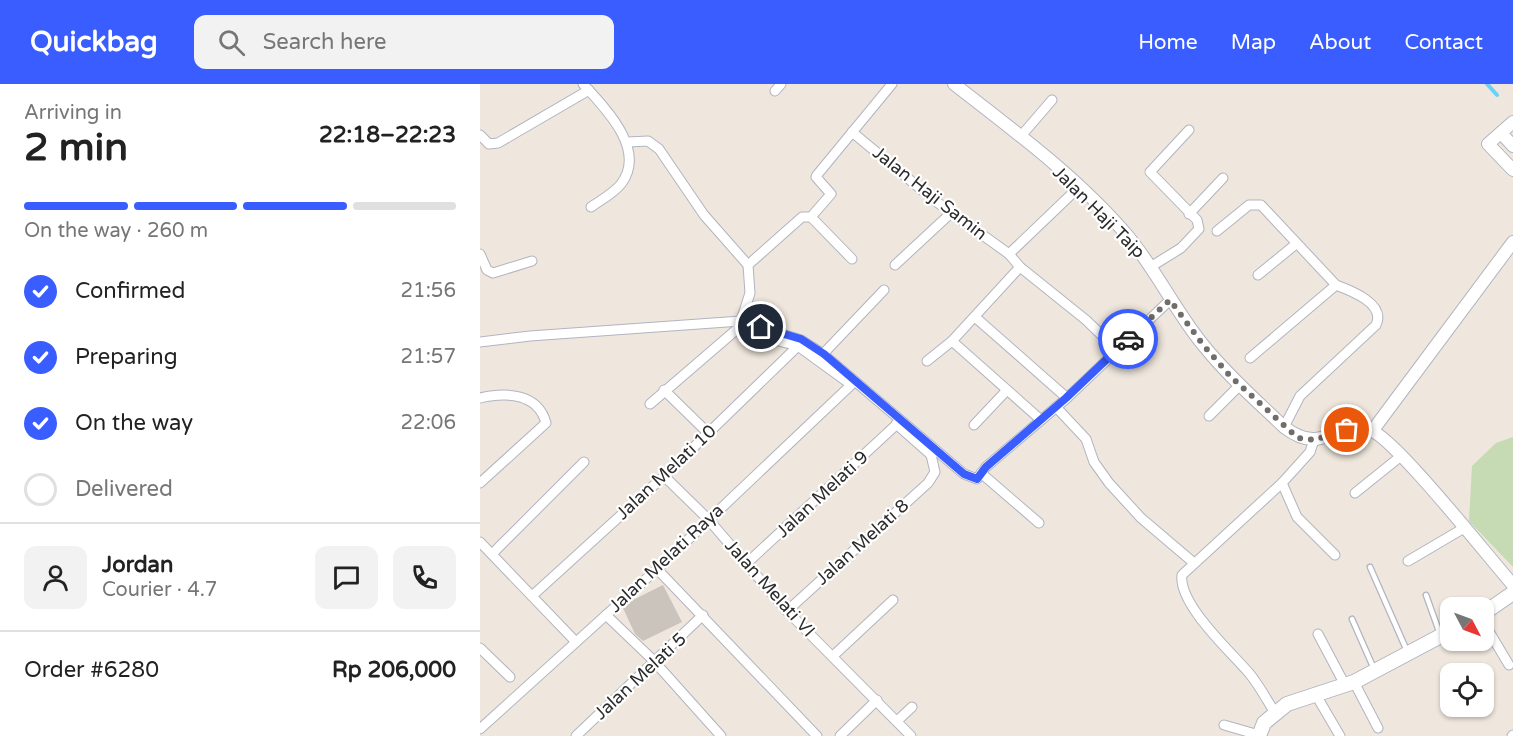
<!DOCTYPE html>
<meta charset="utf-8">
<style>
:root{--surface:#fff;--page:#f2f2f2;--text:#222;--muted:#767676;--line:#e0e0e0;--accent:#3a5dff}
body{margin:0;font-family:"Varela Round",sans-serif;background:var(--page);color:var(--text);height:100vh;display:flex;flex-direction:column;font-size:22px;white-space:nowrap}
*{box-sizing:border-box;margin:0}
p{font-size:20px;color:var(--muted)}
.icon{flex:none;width:33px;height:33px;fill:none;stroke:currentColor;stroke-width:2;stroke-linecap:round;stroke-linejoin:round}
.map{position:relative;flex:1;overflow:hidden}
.sheet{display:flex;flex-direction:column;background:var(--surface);width:480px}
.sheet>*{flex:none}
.needle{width:39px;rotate:131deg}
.fabs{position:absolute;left:960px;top:513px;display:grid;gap:12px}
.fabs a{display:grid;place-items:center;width:54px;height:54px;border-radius:12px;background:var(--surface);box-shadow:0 2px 4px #0004;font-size:30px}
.pin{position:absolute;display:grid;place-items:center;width:51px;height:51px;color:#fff;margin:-26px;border:3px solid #fff;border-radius:50%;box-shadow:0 2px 6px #0007}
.courier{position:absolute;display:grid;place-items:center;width:60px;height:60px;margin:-30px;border:4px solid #3a5dff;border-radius:50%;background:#fff;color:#222;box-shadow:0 2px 8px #0007}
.summary em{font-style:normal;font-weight:700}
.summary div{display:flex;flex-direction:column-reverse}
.summary{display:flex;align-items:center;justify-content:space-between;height:102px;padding:0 24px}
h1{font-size:39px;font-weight:700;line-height:45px}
.bar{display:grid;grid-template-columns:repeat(4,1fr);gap:9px 6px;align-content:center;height:72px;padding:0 24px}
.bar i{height:8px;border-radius:4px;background:var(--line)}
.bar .current{background:var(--accent)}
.bar p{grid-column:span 4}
.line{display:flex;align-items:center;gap:15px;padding:0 24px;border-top:2px solid var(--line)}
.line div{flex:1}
.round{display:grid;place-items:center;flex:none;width:63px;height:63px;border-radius:12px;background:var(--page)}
ol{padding:0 24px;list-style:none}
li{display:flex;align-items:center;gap:18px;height:66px}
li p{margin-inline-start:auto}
li .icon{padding:6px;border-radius:50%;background:var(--accent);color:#fff;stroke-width:4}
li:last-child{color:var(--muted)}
li i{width:33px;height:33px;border:3px solid var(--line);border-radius:50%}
header{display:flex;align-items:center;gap:36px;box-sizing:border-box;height:84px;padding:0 30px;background:var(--accent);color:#fff}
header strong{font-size:28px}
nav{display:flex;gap:33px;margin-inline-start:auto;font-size:21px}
.search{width:420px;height:54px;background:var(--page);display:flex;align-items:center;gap:15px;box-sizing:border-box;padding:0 21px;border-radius:12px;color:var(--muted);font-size:22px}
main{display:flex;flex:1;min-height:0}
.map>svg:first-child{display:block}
</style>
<header>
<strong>Quickbag</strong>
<div class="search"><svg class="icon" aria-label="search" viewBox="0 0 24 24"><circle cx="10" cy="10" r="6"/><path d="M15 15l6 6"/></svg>Search here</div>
<nav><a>Home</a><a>Map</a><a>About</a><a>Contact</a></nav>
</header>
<main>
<section class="sheet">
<div class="summary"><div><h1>2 min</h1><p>Arriving in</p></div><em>22:18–22:23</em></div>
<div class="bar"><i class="current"></i><i class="current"></i><i class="current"></i><i></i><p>On the way · 260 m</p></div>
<ol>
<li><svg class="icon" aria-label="check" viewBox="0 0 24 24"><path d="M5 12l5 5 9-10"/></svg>Confirmed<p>21:56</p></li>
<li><svg class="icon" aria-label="check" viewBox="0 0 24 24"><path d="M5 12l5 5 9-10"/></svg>Preparing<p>21:57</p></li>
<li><svg class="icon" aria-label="check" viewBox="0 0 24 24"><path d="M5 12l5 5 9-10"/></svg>On the way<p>22:06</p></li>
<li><i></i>Delivered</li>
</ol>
<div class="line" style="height:108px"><a class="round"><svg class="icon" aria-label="person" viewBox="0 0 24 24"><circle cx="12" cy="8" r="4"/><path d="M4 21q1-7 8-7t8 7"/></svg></a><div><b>Jordan</b><p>Courier · 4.7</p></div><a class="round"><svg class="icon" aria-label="chat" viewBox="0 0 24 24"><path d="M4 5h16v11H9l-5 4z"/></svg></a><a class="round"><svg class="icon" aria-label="phone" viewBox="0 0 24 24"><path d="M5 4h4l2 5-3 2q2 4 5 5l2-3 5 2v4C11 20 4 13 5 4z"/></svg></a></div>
<div class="line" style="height:78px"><div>Order #6280</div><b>Rp 206,000</b></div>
</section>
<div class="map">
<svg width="1033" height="652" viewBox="0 0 1033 652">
<rect width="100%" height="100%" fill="#efe7dd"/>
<!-- cemetery -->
<path fill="#c6dab3" d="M1033 353V483L989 437 992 382 1016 359Z"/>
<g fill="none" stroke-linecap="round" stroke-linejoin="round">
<!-- stream -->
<path stroke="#69d1f8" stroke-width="4" d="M1007 0 1017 11"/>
</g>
<!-- building -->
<path fill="#cac4bd" d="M183 501 202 538 163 557 155 550 143 524 153 516Z"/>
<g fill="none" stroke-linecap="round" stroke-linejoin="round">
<defs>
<g id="service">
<path d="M890 483 927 567"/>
<path d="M946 511 960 550"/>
<path d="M872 535 894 585"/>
</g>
<g id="minor">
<path d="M103 0C126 25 167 66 141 100 134 109 121 116 111 123"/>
<path d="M295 7 301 0"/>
<path d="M372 48 454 116 529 170 540 183 606 236 637 266"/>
<path d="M0 51 9 60 18 59 109 6"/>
<path d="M541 52 572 16"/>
<path d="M148 58 168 57 179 65 224 131 268 181"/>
<path d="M709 130 743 94"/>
<path d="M331 133 351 110 336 93 337 91 412 0"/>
<path d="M737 147 769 121H781L856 201C872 207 906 220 896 241L820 312 804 343"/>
<path d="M0 170 7 186 13 189 52 177"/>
<path d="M529 170 599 103"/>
<path d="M415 181 471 129"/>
<path d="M672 182 701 164 719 145 717 136 670 88 709 46"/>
<path d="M778 191 816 160"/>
<path d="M495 233 587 314"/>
<path d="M261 237 270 209 268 181 322 133H331L372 175"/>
<path d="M472 257 540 183"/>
<path d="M0 258 50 252 261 237 321 256 343 270 484 390 497 395 506 383 587 314 690 216"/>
<path d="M343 270 404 206"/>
<path d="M770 274 856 201"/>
<path d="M447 277 472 257 561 336"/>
<path d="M184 306 228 349"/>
<path d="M0 314C26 308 58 309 66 339L0 399"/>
<path d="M170 320 256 246 318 262 369 299"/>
<path d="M576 323 606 355 614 378 629 399 661 434 714 479"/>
<path d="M729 332 760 301"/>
<path d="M494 341 527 306"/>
<path d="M501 389 559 439"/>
<path d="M184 392 228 435 307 527 431 652"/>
<path d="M802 399 817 433 855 471"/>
<path d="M875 409 921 372"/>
<path d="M0 458 96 558"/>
<path d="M12 470 104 378"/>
<path d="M928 477 984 444"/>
<path d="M267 479 417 340"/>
<path d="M177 485 337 652"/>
<path d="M52 512 184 392 318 262"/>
<path d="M307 527 448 399 455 388 451 371 416 340"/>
<path d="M126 531 173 576 241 652"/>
<path d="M1004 539 1029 581"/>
<path d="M838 550 865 601"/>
<path d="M0 564 30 593"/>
<path d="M353 572 413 516"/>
<path d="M874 598 898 644"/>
<path d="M836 611 860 652"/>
<path d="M795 629C787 616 779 601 769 589 751 568 698 520 702 491L802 399 830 368 834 356"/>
<path d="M417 637 432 623"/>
<path d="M744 641 779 651"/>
<path d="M0 645 177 485 371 301"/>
<path d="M96 652 223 531"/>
<path d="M360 652 397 616"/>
<path d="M1032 652 1033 651"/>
</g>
<g id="tertiary">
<path d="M474 0C533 46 597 93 646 150 676 185 695 227 724 262 748 292 777 317 804 343 844 374 856 334 890 346 914 353 1010 475 1033 501"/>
<path d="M1033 38 1008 60 1033 86"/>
<path d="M1021 49 1033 62"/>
<path d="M893 346 1033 158"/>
</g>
<g id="secondary">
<path d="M1004 529 1033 509"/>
<path d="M779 652 784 639 807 620 874 598 970 547"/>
</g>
</defs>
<!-- service casing -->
<use href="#service" stroke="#b1b4c1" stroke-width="7"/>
<!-- minor casing -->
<use href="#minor" stroke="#b1b4c1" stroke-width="11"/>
<!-- tertiary casing -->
<use href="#tertiary" stroke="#b1b4c1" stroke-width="14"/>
<!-- secondary casing -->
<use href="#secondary" stroke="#b1b4c1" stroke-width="16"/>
<!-- service -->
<use href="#service" stroke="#fff" stroke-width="4.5"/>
<!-- minor -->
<use href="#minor" stroke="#fff" stroke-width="9"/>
<!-- tertiary -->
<use href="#tertiary" stroke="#fff" stroke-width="12"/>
<!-- secondary -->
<use href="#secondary" stroke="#fff" stroke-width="14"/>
</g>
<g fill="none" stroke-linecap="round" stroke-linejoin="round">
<!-- done -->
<path stroke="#706d6a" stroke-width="6" stroke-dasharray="0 10.8" d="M648 255 690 216 724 262 751 293 818 354 834 356 867 346"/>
<!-- route -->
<path stroke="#3a5dff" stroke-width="8" d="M281 243 321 255 344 270 484 390 497 395 506 383 586 314 648 255"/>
</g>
<g text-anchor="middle" stroke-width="4.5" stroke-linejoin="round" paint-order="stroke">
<!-- street labels -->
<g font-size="18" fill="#2c2c2c" stroke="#fff">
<text transform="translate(450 109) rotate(38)" y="6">Jalan Haji Samin</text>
<text transform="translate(619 128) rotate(45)" y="6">Jalan Haji Taip</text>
<text transform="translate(186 388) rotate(-43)" y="6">Jalan Melati 10</text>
<text transform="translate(342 410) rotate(-43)" y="6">Jalan Melati 9</text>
<text transform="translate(382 458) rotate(-42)" y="6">Jalan Melati 8</text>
<text transform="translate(186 474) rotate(-43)" y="6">Jalan Melati Raya</text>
<text transform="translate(290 504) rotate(48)" y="6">Jalan Melati VI</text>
<text transform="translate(160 592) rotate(-43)" y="6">Jalan Melati 5</text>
</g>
</g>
</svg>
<div class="fabs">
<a><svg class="needle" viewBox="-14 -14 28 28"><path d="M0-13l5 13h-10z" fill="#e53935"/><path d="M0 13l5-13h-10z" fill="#767676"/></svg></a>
<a><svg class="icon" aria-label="locate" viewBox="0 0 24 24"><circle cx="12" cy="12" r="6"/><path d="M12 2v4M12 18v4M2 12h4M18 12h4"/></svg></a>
</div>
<div class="pin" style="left:867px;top:346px;background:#ea580c"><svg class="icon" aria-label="bag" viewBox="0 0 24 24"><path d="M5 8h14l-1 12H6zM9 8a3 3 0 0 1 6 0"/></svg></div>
<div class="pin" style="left:281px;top:243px;background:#1f2937"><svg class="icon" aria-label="home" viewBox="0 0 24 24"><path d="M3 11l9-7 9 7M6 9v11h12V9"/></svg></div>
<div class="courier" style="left:648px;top:255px"><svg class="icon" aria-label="car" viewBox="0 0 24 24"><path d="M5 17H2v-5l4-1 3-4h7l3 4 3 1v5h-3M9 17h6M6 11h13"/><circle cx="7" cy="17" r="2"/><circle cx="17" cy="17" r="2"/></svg></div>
</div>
</main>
